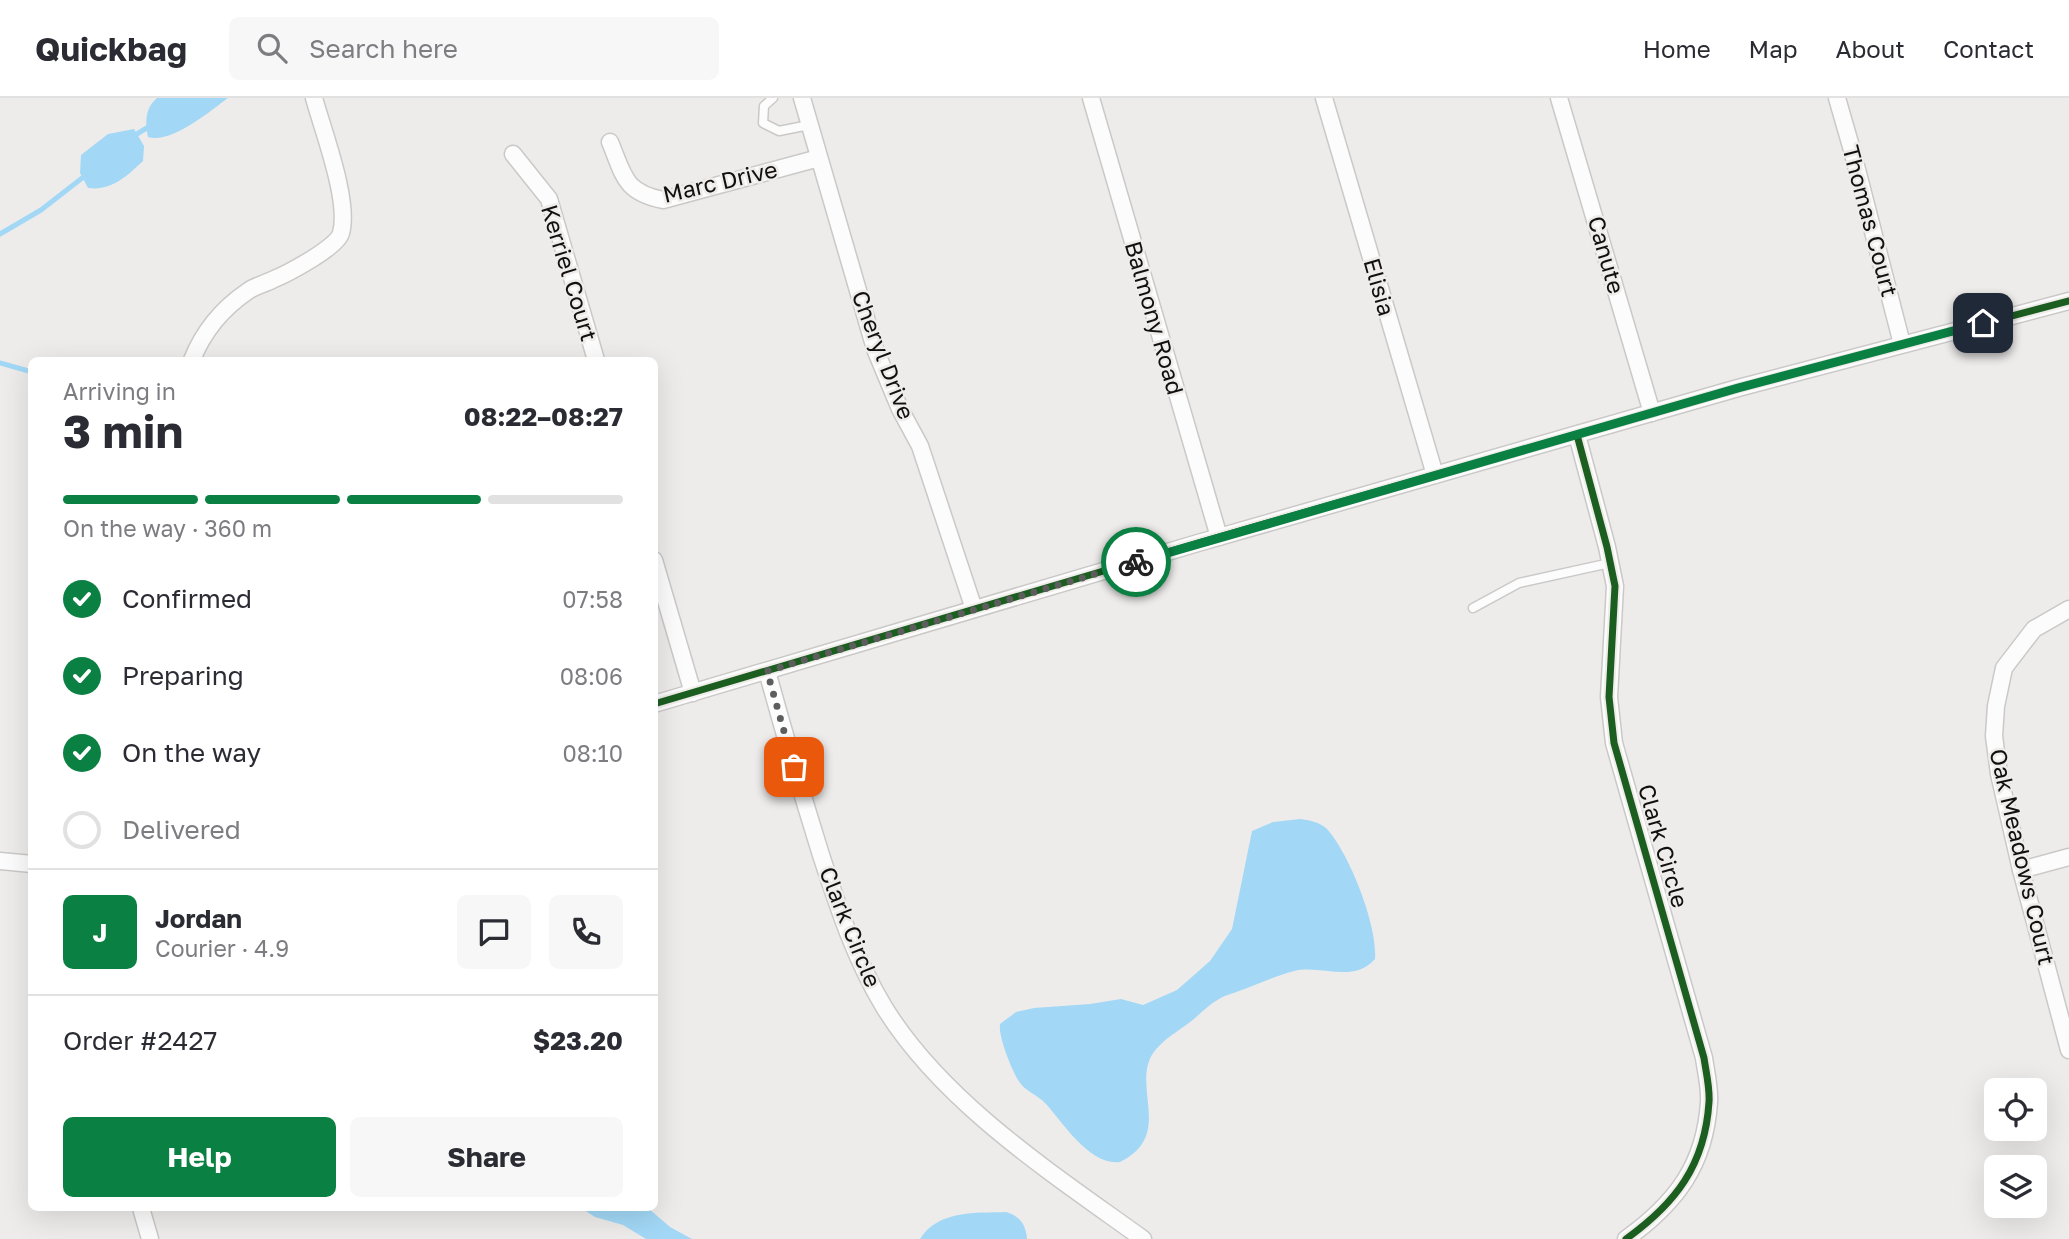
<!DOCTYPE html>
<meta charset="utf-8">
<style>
:root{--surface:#fff;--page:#f7f7f7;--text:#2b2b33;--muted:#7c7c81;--line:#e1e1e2;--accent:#0b8043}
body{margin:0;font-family:"Golos Text",sans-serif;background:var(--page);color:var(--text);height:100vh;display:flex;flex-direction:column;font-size:26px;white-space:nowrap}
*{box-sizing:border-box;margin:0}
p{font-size:23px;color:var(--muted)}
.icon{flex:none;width:38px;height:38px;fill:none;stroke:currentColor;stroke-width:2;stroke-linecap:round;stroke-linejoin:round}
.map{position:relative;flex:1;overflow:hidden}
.details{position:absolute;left:28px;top:259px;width:630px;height:854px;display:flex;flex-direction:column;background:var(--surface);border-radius:10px;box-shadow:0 7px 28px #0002}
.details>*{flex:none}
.fabs{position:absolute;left:1984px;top:980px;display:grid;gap:14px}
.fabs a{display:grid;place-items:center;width:63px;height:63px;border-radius:10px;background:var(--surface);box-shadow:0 7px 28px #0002;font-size:35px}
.pin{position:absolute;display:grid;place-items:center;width:60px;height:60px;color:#fff;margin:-30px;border-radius:14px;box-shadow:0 4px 10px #0006}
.courier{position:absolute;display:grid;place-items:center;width:70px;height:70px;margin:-35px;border:5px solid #0b8043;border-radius:50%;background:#fff;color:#222;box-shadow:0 2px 9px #0007}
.summary em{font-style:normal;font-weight:700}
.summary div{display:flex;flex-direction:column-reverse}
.summary{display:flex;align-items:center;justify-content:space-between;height:119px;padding:0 35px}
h1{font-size:46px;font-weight:700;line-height:52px}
.bar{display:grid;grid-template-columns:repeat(4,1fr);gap:10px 7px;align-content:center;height:84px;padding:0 35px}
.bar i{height:9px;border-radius:5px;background:var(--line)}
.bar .on{background:var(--accent)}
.bar p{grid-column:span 4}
.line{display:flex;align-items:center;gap:18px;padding:0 35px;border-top:2px solid var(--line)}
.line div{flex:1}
.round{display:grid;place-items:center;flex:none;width:74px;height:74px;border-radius:10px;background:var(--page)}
ol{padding:0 35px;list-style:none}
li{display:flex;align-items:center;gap:21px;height:77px}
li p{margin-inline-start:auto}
li .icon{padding:7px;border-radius:50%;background:var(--accent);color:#fff;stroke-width:4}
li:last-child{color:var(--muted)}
li i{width:38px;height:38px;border:4px solid var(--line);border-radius:50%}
.primary-button{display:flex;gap:14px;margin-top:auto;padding:14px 35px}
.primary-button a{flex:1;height:80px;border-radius:10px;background:var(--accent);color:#fff;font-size:28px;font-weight:700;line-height:80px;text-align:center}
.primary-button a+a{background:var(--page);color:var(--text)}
header{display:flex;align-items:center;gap:42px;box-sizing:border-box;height:98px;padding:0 35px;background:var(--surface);border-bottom:2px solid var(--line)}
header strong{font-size:33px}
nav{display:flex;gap:38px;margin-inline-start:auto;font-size:24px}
.search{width:490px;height:63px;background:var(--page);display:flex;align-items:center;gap:18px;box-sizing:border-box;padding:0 24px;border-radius:10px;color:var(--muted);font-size:26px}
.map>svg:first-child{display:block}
</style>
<header>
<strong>Quickbag</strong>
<div class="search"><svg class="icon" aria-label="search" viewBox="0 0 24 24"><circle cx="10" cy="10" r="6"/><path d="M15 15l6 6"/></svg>Search here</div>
<nav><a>Home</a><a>Map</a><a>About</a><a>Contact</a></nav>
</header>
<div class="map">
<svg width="2069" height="1141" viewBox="0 0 2069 1141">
<rect width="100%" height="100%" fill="#eeeceb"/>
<!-- water -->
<g fill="#a2d8f6">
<path d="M157 0H228C209 14 171 46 148 39 145 24 145 10 157 0Z"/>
<path d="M134 31 144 48 143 63C127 78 112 93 88 90L80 75 81 57 108 36Z"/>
<path d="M1300 721C1309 722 1319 724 1326 730 1349 754 1378 828 1375 861 1353 886 1321 866 1294 873 1275 878 1257 887 1239 893 1232 896 1225 897 1219 901 1210 906 1202 914 1194 921 1183 930 1170 937 1160 947 1123 981 1179 1035 1120 1064 1090 1068 1064 1026 1046 1006 1038 997 1024 993 1018 982 1011 970 998 938 1000 926L1016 914 1034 910 1090 906 1121 901 1143 907 1177 892 1210 863 1232 831 1252 733 1273 724Z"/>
<path d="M581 1110H648L670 1129 692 1141H646L623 1127 595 1119Z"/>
<path d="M1006 1114C1020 1118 1026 1127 1027 1141H920C938 1112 976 1115 1006 1114Z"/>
</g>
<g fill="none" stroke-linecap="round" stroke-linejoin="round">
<!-- stream -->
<g stroke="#a2d8f6" stroke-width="5">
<path d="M132 39 150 28"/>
<path d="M0 136 41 112 86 77"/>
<path d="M0 265 32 274"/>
</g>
<defs>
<g id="service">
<path d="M773 0 764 8 763 25 779 33 809 27"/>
<path d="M1473 510 1519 485 1610 465"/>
</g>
<g id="minor">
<path d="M802 0 875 251 900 311 920 348 974 511"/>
<path d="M1091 0 1219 439"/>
<path d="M1324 0 1435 377"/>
<path d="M1559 0 1652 315"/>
<path d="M1837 0 1852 52 1902 246"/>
<path d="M610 44C624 78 624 94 663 102L819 60"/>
<path d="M513 56 549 101 596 262"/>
<path d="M192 262C203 234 223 210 248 193 255 188 264 186 272 182 287 176 338 149 341 135 350 103 323 33 314 0"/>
<path d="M1577 337 1607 449 1615 488 1609 599 1614 645 1704 960C1706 974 1710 990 1709 1004 1705 1067 1676 1105 1626 1141"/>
<path d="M654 462 693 595"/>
<path d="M2069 511 2034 531 2004 570 1996 608 1994 638 1999 676 2021 772 2069 952"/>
<path d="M767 573C784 635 802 696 821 757 838 809 855 861 884 909 943 1005 1053 1076 1143 1141"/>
<path d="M654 606 1198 445 1738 290 2069 203"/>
<path d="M0 763 32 766"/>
<path d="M2021 772 2069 759"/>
<path d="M141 1110 150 1141"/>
</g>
</defs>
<!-- service casing -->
<use href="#service" stroke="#cac9c8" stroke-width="11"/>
<!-- minor casing -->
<use href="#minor" stroke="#cac9c8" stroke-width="19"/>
<!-- service -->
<use href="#service" stroke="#fcfcfc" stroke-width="8"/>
<!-- minor -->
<use href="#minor" stroke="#fcfcfc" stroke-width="16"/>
<defs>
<g id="cycleway">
<path d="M1577 337 1607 449 1615 488 1609 599 1614 645 1704 960C1706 974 1710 990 1709 1004 1705 1067 1676 1105 1626 1141"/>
<path d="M654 606 1198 445 1738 290 2069 203"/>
</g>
</defs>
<!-- cycleway casing -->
<use href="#cycleway" stroke="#efecea" stroke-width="11"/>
<!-- cycleway -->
<use href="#cycleway" stroke="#1b5e20" stroke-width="7"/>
</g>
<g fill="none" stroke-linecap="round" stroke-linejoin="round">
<!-- done -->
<path stroke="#5e5d5d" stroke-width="7" stroke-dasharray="0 12.6" d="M794 669 767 573 1136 464"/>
<!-- route -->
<path stroke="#0b8043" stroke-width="9" d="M1136 464 1738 290 1983 225"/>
</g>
<g text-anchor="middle" stroke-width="5" stroke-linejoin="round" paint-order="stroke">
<!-- street labels -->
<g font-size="23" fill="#111010" stroke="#efecea">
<text transform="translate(720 84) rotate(-13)" y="8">Marc Drive</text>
<text transform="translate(1870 123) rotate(75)" y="8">Thomas Court</text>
<text transform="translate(1606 157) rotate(74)" y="8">Canute</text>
<text transform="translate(569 175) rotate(73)" y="8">Kerriel Court</text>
<text transform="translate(1379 189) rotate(74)" y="8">Elisia</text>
<text transform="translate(1154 220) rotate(74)" y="8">Balmony Road</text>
<text transform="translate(883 257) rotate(69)" y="8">Cheryl Drive</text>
<text transform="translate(1663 748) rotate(74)" y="8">Clark Circle</text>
<text transform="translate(2022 759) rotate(77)" y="8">Oak Meadows Court</text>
<text transform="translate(850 829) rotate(68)" y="8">Clark Circle</text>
</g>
</g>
</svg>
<div class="fabs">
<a><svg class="icon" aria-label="locate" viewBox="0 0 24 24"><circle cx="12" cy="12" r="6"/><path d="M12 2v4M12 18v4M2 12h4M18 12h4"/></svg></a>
<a><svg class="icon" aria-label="layers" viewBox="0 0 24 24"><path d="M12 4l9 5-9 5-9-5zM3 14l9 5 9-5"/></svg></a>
</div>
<div class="pin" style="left:794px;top:669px;background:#ea580c"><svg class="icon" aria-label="bag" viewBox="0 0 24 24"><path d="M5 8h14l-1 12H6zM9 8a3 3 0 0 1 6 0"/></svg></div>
<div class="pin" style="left:1983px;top:225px;background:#1f2937"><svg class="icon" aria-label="home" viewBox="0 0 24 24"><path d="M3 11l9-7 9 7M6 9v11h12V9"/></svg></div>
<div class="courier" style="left:1136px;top:464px"><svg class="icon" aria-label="bike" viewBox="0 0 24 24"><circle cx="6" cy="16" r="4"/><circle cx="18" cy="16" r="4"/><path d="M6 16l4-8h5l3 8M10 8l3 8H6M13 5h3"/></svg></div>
<section class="details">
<div class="summary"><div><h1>3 min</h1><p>Arriving in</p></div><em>08:22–08:27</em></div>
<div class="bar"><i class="on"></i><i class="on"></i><i class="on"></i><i></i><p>On the way · 360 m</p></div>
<ol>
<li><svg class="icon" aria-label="check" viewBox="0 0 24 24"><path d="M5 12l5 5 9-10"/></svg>Confirmed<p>07:58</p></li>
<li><svg class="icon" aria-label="check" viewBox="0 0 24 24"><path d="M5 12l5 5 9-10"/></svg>Preparing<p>08:06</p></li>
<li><svg class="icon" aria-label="check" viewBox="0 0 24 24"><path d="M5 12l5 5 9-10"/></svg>On the way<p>08:10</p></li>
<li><i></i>Delivered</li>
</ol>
<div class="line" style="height:126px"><b class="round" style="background:var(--accent);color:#fff">J</b><div><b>Jordan</b><p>Courier · 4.9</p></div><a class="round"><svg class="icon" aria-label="chat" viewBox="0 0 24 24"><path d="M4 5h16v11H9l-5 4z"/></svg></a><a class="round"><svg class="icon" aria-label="phone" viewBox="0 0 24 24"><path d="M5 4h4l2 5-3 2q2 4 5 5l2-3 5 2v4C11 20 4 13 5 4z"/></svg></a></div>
<div class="line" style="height:91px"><div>Order #2427</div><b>$23.20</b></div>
<div class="primary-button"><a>Help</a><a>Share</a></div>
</section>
</div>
